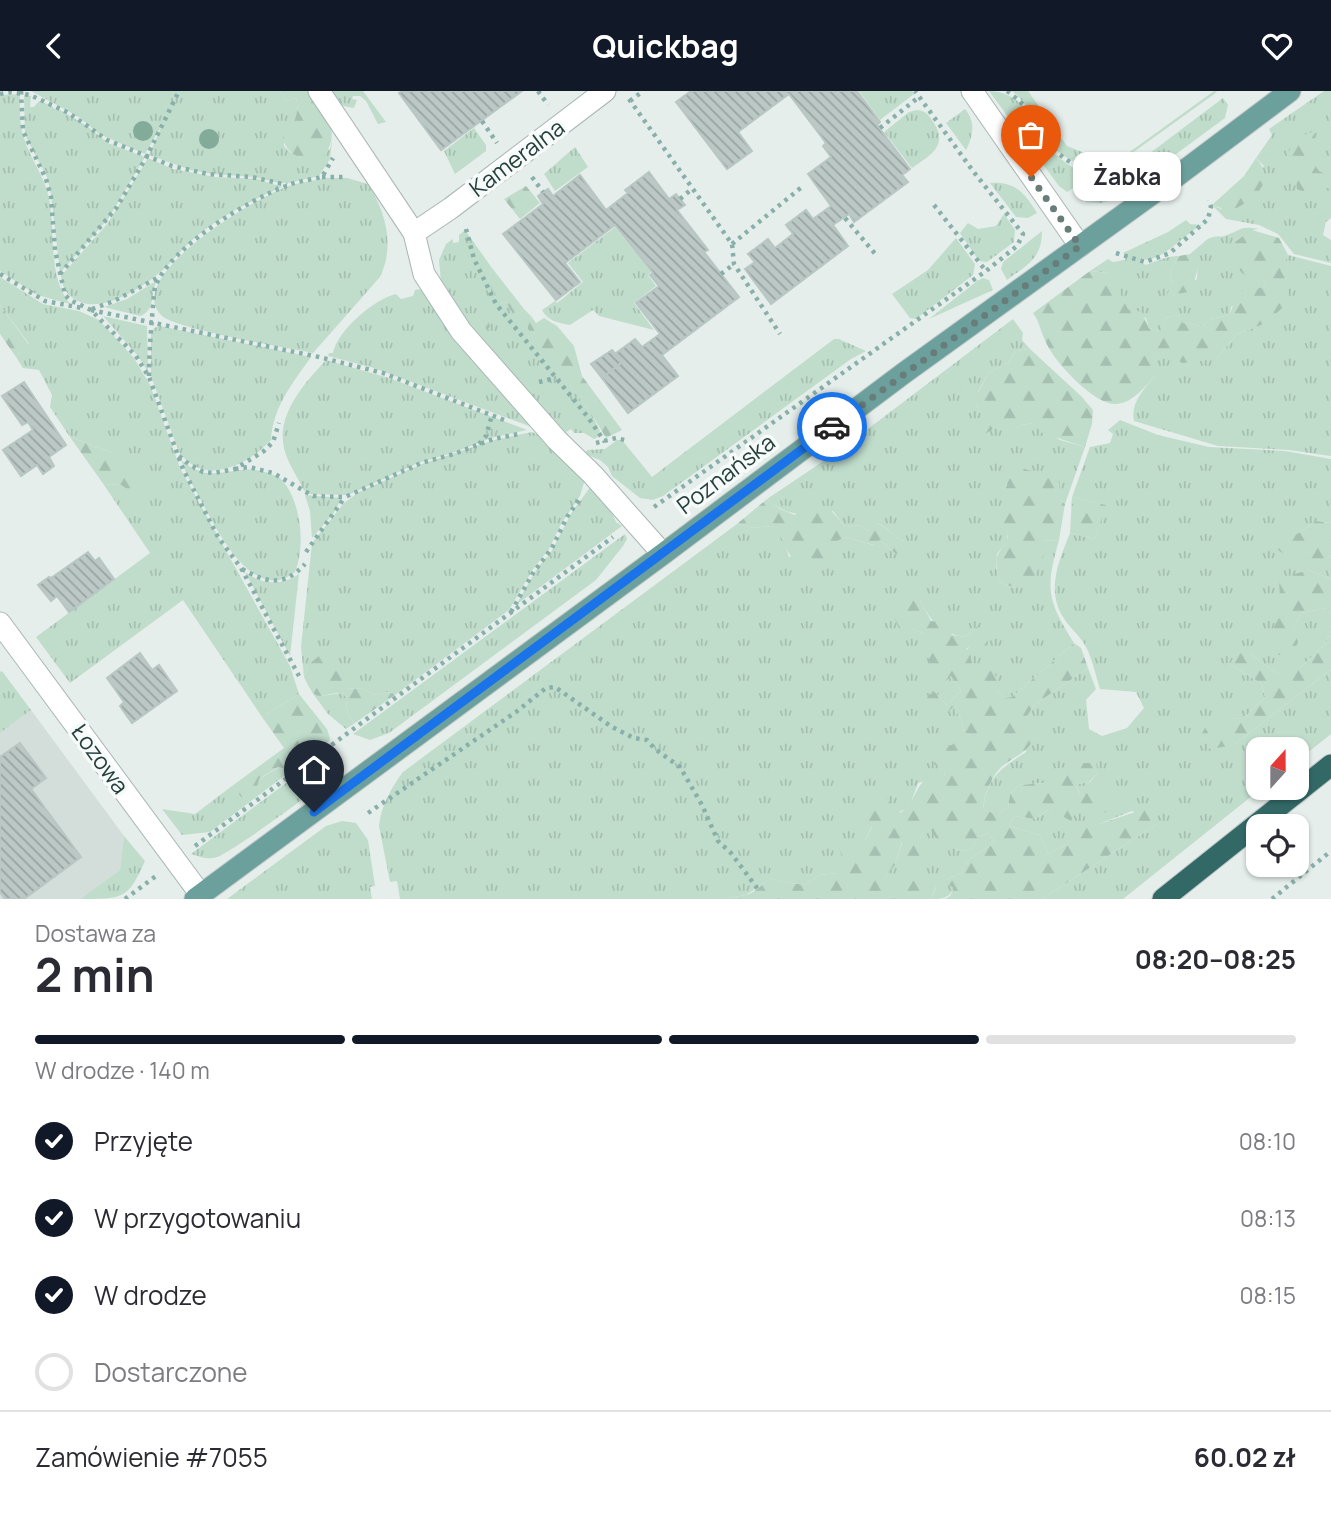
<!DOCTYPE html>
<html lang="pl">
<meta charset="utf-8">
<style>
:root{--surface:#fff;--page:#f2f2f3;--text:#2b2b33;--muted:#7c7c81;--line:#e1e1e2;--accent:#111827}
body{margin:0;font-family:Manrope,sans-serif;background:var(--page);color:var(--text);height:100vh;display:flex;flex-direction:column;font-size:26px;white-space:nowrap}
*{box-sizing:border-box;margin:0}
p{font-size:23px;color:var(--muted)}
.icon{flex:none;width:38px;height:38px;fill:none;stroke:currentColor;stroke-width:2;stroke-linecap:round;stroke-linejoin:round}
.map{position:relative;height:808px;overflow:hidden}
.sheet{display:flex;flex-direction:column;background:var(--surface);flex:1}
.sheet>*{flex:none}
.needle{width:46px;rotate:21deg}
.tools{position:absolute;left:1246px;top:646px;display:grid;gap:14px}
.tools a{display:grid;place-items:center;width:63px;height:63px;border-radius:14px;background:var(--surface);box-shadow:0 2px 5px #0004;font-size:35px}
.pin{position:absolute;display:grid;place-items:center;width:60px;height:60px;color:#fff;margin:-72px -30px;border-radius:50% 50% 50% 0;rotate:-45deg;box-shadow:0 0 7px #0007}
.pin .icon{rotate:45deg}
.courier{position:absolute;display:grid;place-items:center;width:70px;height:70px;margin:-35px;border:5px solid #1a73e8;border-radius:50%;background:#fff;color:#222;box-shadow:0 2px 9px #0007}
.bubble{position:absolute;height:49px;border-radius:14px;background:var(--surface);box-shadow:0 2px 5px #0004;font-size:23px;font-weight:700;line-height:49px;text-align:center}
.headline em{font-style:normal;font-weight:700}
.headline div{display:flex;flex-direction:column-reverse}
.headline{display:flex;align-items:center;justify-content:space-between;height:119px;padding:0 35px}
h1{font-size:46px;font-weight:700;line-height:52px}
.bar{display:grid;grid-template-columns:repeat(4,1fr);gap:10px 7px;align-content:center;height:84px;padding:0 35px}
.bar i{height:9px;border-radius:5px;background:var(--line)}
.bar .current{background:var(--accent)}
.bar p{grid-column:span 4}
.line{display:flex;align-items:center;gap:18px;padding:0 35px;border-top:2px solid var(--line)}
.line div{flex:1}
ol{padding:0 35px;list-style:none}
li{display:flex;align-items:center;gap:21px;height:77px}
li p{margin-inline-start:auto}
li .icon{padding:7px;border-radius:50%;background:var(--accent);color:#fff;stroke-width:4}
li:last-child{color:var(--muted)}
li i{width:38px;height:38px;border:4px solid var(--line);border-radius:50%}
header{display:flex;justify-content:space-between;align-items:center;height:91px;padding:0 35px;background:var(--accent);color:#fff;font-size:32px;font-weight:700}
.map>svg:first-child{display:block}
</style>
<header><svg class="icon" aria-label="back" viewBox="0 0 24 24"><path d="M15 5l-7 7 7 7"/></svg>Quickbag<svg class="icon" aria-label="heart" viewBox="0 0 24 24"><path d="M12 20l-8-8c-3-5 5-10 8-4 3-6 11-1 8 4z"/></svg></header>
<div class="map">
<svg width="1331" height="808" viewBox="0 0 1331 808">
<defs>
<pattern id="grass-tufts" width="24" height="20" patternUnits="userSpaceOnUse" patternTransform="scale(1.75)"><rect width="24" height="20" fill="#c0ddcc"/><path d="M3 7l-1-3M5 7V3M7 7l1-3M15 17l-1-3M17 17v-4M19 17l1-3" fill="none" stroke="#a5bfb0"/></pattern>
<pattern id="forest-firs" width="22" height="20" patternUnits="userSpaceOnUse" patternTransform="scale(1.75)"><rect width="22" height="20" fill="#c0ddcc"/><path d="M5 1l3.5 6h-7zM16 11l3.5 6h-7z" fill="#a5bfb0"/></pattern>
<pattern id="building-back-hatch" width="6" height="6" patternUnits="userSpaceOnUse" patternTransform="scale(1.75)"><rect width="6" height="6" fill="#bbc8c5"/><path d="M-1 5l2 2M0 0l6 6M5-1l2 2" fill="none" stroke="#98a4a1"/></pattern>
</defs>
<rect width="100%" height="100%" fill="#e5eeeb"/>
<!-- built -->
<path fill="#d3ddda" d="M31 619 124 745 120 779 80 808H0V642Z"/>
<!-- grass -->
<g fill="url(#grass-tufts)">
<path d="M31 0H280L286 10 296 7C300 24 295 33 284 46V55L291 62 330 58 332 49 330 68 319 85 288 92H279L255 86 213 83 191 79 149 64 162 34 145 63 99 43 79 26Z"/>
<path d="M328 0H363L386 31 378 33 366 10 360 5H353L352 8 357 9 354 17C339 15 338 13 328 0Z"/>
<path d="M859 0H912L914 3 880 29Z"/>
<path d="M989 0C1005 0 1021 9 1030 24 1037 33 1037 44 1045 53 1057 67 1074 77 1088 88L1067 101 1059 95Z"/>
<path d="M1012 0H1028L1067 55 1113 73 1214 0 1217 1 1110 78C1091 81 1063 68 1050 53 1035 35 1034 18 1012 0Z"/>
<path d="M1324 0H1331V127L1326 131 1323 144 1331 149V172L1294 163 1278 143 1259 134 1226 128 1212 114 1221 118 1264 75 1256 67 1272 44 1269 38Z"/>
<path d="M10 3 20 4C20 18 19 34 24 47 30 68 45 85 49 108 56 142 47 184 70 213L37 204 0 180V5Z"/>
<path d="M24 4 31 5 30 16H34L39 10 50 14 56 19H60L87 35 108 52 145 66 108 128 60 182 51 103 47 86 25 44Z"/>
<path d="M1223 7 1228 14 1225 27 1115 108 1101 112 1085 111Z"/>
<path d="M965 18C976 31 973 45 966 59L946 32Z"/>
<path d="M917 19C927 20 929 25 934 32 949 55 929 65 912 77L884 41 909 21Z"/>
<path d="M474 37 486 54V60L455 83 444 60Z"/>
<path d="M575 56 588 76 555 100 544 83Z"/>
<path d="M148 67 173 78 215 86 257 88 282 96C252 109 224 124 198 144 185 154 176 167 164 178 145 195 103 223 78 210 67 205 62 196 61 185L108 132Z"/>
<path d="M326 87H347L368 93C386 121 395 155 380 186L313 262C287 257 176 238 162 225 120 186 260 104 289 95 300 91 313 90 326 87Z"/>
<path d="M990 92C1015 90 1025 102 1037 122L1028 127 1016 126Z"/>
<path d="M1004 123 1015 139 1014 151 987 171 979 170 960 142 968 132 978 138 996 135Z"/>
<path d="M1186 129 1190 133 1202 134C1185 142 1161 173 1141 168L1140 171 1146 174C1156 170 1168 165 1179 165L1170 181 1173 192 1169 207 1197 188C1198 174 1195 153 1210 147 1216 144 1222 147 1227 144 1244 138 1239 135 1259 138L1252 139 1265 195 1231 216 1229 224 1211 228 1202 235 1182 232 1179 224 1165 227 1161 240 1149 237 1146 227 1128 218 1108 182 1090 180 1108 168 1113 171 1125 169 1128 164 1123 162 1168 141Z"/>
<path d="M615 136 651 181 648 184 656 195 634 212 654 239 599 225 593 219 570 234C558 232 548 230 542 219L555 210 557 212 583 191 568 172Z"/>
<path d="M465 139 492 177 488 191 496 206 493 215 485 214 489 236 488 228 503 211 507 212 517 223 524 218 531 225 529 238 592 324 600 340 598 346 594 348 584 342H574L571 338 566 341 569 344 565 345 481 251 441 191 439 169 446 153 453 148V152L459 151V144Z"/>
<path d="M1042 140C1042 168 1027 174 1007 189L1001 178 1003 171Z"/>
<path d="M956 147 975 173 973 184 916 228 910 227 892 203 928 179Z"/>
<path d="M1288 164 1331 175V365L1289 359 1218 355 1134 330C1130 312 1144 298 1155 285V268L1167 259 1216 268 1237 243 1264 233 1287 191 1280 180Z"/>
<path d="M0 186 43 213 79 220 99 229 134 267 150 294 180 377 290 575 299 603 262 626 183 509 70 592 36 546 150 462 104 394 120 393 113 362 70 346 50 316 52 304 39 279 23 277 16 266 29 253 0 214Z"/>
<path d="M983 187 989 189 993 199 929 228 977 190Z"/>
<path d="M156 190C151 203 155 220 140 225L104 216 127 208Z"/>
<path d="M419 198 427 204 537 338 374 277 328 265 329 262H333C337 240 374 208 396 203L401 208 413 205 415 199Z"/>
<path d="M103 225 147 235 148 281 138 265Z"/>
<path d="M1013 228 1023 242 1022 249 1030 258 1016 260 1008 272 989 281 977 303 968 298 961 302 976 313 983 326 996 336 1009 341 1021 334 1034 332 1060 349 1085 356 1065 413 1041 390 1006 394 1003 429 1008 441 1007 450 997 463 996 477 1001 492 1016 497 1041 450 1059 449C1045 499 1047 508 1074 552L1012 606 1004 607 997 600V586L950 577 971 554 977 535 965 546C940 542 931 531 920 509L913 538 924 543 939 595 951 585 961 600 947 614 934 600 924 609 953 616 961 628 964 641 979 650 978 658 945 681 944 685 918 692 909 716 872 735 865 750 838 782 819 784 805 794 783 791 772 787 746 804 721 808H400L397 790 390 791 379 735C381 715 391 697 403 681L737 433 753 437 772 435 783 446 789 466 846 446 873 454 880 449 896 463 905 448 902 450C892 444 888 436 877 432L867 440 860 434 845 436 833 420C804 423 790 428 767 408L840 359Z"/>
<path d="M160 235 311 266C292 293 273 316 271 349 247 375 204 396 179 361L151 285V243L154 237Z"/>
<path d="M834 248H839L866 260 851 268 663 405 653 409 640 407 612 385 608 376 600 369 585 363 587 359 605 358 617 349H622L652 386Z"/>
<path d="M326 269 389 287 527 339 491 347 455 361 418 372 348 404 308 403 303 398C297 385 287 371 284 357 276 323 305 292 326 269Z"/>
<path d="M1120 329 1158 344 1209 356 1285 360 1331 368V432L1316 430 1297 443 1327 468 1331 464V488L1308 479 1293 537 1301 522 1326 517 1331 524V540L1326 552 1300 577 1277 583 1250 563 1230 573 1262 593 1265 606 1244 627 1209 629 1234 654 1331 578V643L1297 670V658H1258V696L1262 697 1123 808H1042L1157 733 1132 720 1099 733H1083L1068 753 1048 763 1040 744 1009 735 1014 725 1035 728 1050 718 1080 705 1076 693 1090 691 1098 682 1073 680 1044 692 1019 694 1010 703 1008 716 997 724 983 718C988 685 1000 678 1026 661V627L1034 614 1088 577 1096 598 1086 609 1089 638 1102 645 1127 637 1144 617 1136 601 1100 598C1095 583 1092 564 1083 551 1077 542 1068 535 1063 526 1046 499 1059 469 1070 442L1095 448 1105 414 1072 406 1090 356 1110 352 1113 343 1108 339Z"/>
<path d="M532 341 546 347 585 388 580 405 561 433 549 458 533 478 509 519 395 604 388 601 373 604 365 598 345 597 342 590 308 574 304 586 301 556 312 452 344 412 359 401 422 373 494 349Z"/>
<path d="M181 369C205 389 216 381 243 379 256 377 269 382 280 387 301 407 306 455 295 481 254 514 218 441 203 413 195 398 186 384 181 369Z"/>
<path d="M591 395 609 415 616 431 622 435 516 514 538 476 550 463 572 421Z"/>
<path d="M305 404 342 407 333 423 312 447 310 420Z"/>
<path d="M625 443 627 448 623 455 596 489 389 642 370 649 353 643Z"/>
<path d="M245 481C263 494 281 495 299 483L290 565Z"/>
<path d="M2 580 31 619 0 642V581Z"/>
<path d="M311 600 320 605 343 602 347 608C346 618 347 625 355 632L346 638 328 623Z"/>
<path d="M325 663C332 673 326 684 320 693 310 705 231 761 217 766 208 769 200 766 191 763Z"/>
<path d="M279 676 292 679 210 741 182 744 162 718 195 723 232 695 243 707 258 689Z"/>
<path d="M342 730 356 732 368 749 375 795 370 796 372 808H227L326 735Z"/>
<path d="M928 733 959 760 970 759 979 746 988 742 995 751 967 770 961 782 946 789 955 796C948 808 943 808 931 808L936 796 881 791 895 774 903 749 920 747Z"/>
<path d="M124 745 145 770C128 808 124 808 80 808L120 779Z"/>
</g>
<!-- forest -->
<g fill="url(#forest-firs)">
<path d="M280 0H311C326 25 343 41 322 68 306 72 285 64 283 46 294 34 300 23 296 7L286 10Z"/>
<path d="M1314 40 1315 51 1308 65 1319 80 1331 86V97H1320L1311 104 1297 98 1296 88 1301 79 1288 63 1294 48Z"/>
<path d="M1256 67C1278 91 1253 110 1230 120L1212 114 1244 85Z"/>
<path d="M526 95 540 112 520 128 504 108Z"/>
<path d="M1252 139 1279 147 1288 164 1281 180 1287 191 1289 211 1264 233 1237 243 1216 268 1182 272 1167 260 1155 268V285C1124 321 1111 322 1076 290 1063 277 1051 264 1044 247 1040 238 1039 230 1033 222L1090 180 1108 182 1120 191 1119 201 1128 218 1142 221 1149 237 1161 240 1165 227 1179 224 1183 232 1202 235 1211 228 1229 224 1238 203 1248 196 1257 198 1265 195 1263 189C1243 188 1238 179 1230 163L1235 151Z"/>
<path d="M1203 152C1196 170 1200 184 1189 201L1175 203 1169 208 1166 205 1173 192 1170 181 1179 165 1190 163Z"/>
<path d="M492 177 524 218 517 223 510 219 507 212 503 211 501 213V225L488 228 490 236 486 238 482 234 484 228 481 220 485 214H493L496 206 488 191Z"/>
<path d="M0 214 29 254 16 266 0 243Z"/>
<path d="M531 225 536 232 544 227 557 235 574 255 582 285 622 339 606 347 592 324 528 238Z"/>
<path d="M1030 258 1081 305 1093 319 1092 333 1085 356 1042 342 1033 332 1021 334 1009 342 996 336 985 343 977 335 983 326 976 313 964 311 961 301 968 298 978 302 989 281 1008 272 1016 260Z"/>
<path d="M70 346 113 362 145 391 139 407 120 393 104 394Z"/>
<path d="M1018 376 1032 380 1041 390 1050 386 1059 391 1060 408 1065 413 1059 449 1042 450 1047 457 1033 490 1016 497 1001 492C997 481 993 470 1000 460 1003 454 1007 452 1008 445 1008 439 1004 435 1003 429 1001 410 1005 389 1018 376Z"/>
<path d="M1072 406 1106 414 1095 448 1070 442Z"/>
<path d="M767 408 780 418 795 424 801 416C828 412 829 416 845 436L860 434 867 440 876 432C888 436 892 444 902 450L906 447V459L896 463 880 449 874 454 846 446 832 452 823 474 800 476C785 463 786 449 772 435L753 437 737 433Z"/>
<path d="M1316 430 1331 432V464L1327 468 1288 467 1277 458 1286 441 1297 443Z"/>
<path d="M1308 479 1331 488V524L1326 517 1301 522 1293 537 1298 551 1293 563 1277 564 1269 551 1275 533 1267 522 1280 507 1279 488Z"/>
<path d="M910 506 920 509 931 530 946 532 952 544 965 546 977 535 987 546 988 553 982 558 972 554 966 558 971 565 970 573 956 576 988 575 997 586V600L1004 607 1012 606 1074 552 1081 557 1088 577 1034 614 1026 627C1048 661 1009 663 996 682 989 693 984 705 983 718L997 724 1008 716 1010 703 1019 694 1044 692 1047 684 1061 676 1073 680 1079 672H1096L1098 682 1089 691 1076 694 1080 705 1088 700 1107 707 1109 718 1099 727 1085 726 1078 715 1071 730 1050 718 1035 728 1014 725 1009 735 1040 744 1048 763 1068 753 1082 733H1099L1144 718 1156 722 1157 733 1042 808H945L950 805 954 797 947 793 946 789 961 782 967 770 995 751 988 742 979 746 970 759 959 760 948 751 939 752 928 734 920 747 927 765 919 775 907 776 902 751 895 774 882 790 902 783 909 793 924 782 929 794 936 795 931 808H721C728 806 740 806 749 803 757 800 762 792 772 787L783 791 805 794 819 784 837 782 844 773 839 757 848 749 865 750 872 736 857 724 867 708 884 705 900 722C916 711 913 697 931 683L944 685 945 681 934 673 945 656 964 650 978 658V650L964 641 961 628 953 616 939 630 923 609 934 600 947 614 961 600 951 585 940 596 929 579V567L920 555 924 543 913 538 901 542 894 526 895 514Z"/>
<path d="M1331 540V578L1234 654 1210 658 1202 643 1209 628 1244 627 1265 606 1262 593 1230 573 1237 560 1250 563 1277 583 1301 576 1326 552Z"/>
<path d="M319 565 335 566 345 577 342 590 346 597 365 598 373 604 388 601 395 604 355 632C347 625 346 618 347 608L343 602C319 601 318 616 304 586L308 574Z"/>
<path d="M299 603 327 638 330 647 329 650 292 679 278 676 259 688 256 699 242 707 232 695 284 657 262 626Z"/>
</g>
<!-- building -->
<g fill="url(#building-back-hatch)" stroke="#b8c7c3" stroke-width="2">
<path d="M402 0H522L441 59 399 2Z"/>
<path d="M691 0H857L880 31 877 34 910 78 902 84 908 91 854 131 849 123 833 134 848 155 771 213 745 178 755 171 748 163 768 148 775 157 793 143 786 134 806 119 813 128 831 115 808 83 831 66 823 55 826 52 789 3 738 41 752 60 727 78 676 11Z"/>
<path d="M649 81 669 108 676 103 685 114 677 119 708 159 704 161 739 206 662 264 678 285 628 322 602 287 622 271 615 263 635 248 642 256 660 243 636 212 659 195 650 184 653 182 615 134 565 172 580 191 556 209 503 143 543 113 538 105 548 98 553 105 580 84 606 119 628 102 625 99Z"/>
<path d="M612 259 622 271 602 287 591 273Z"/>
<path d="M24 291 66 354 49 366 54 375 43 383 37 374 21 385 3 359 33 339 28 331 22 334 2 305Z"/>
<path d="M88 461 95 470 99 467 114 488 69 521 57 505 51 510 38 494 49 486 51 487Z"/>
<path d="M140 562 152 579 159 574 177 600 132 632 120 615 124 611 107 587Z"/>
<path d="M20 652 46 687 31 698 81 766 24 808H5L0 801V666Z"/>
</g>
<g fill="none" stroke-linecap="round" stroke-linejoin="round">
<defs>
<g id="street">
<path d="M319 0 414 142 424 183 461 240 557 349 593 384 663 463"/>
<path d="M972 0 1080 155"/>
<path d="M414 142 451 117 605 0"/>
<path d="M0 532 201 804"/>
</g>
<path id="primary" d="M195 808 663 463 904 282 1173 88 1290 0"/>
<path id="highway" d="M1163 808 1331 674"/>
</defs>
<!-- street casing -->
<use href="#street" stroke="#a8b6b3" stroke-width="23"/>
<!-- primary casing -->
<use href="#primary" stroke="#c2c9c8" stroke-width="23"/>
<!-- highway casing -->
<use href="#highway" stroke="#c2c9c8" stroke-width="23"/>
<!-- path -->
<g stroke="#88afa9" stroke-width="4.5" stroke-dasharray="3.5 5" stroke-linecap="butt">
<path d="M21 0 23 40 46 88 51 106 55 159 65 204 70 209 91 219 136 265 149 286 183 378 218 446 241 477 299 585"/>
<path d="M538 0 548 14"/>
<path d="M1007 0C1018 8 1030 19 1038 31 1042 38 1040 46 1046 51 1060 67 1082 78 1100 89"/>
<path d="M0 3 11 1 30 4 69 22 107 49 172 75 208 83 252 86 287 94"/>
<path d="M629 8 732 153 734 173 780 243"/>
<path d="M630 10 643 0"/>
<path d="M482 30 497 52"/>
<path d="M880 37 919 6"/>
<path d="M322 86H345"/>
<path d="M532 86 543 101"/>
<path d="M680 108 693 97"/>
<path d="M934 114 986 180"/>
<path d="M845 127 877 165"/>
<path d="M466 138 474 168 496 213 587 325 605 351"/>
<path d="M732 153 803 95"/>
<path d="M1116 162 1145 171 1170 162 1208 128 1211 116 1209 109"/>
<path d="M0 183 45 210 82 217"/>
<path d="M60 183 117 116 147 65 179 0"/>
<path d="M721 183 734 173"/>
<path d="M92 218 114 210 159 186"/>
<path d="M91 219 319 266 383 282 504 329"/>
<path d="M149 285C149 261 151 239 153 215 154 208 153 201 156 194 171 156 248 109 286 95 297 90 310 89 322 86L333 67"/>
<path d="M539 291 556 287"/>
<path d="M596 352 616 347 629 350"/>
<path d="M479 353 486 345 492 324"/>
<path d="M179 365 186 371 203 381 214 382 235 378 264 360 273 351 279 332"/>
<path d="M235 378 249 376 273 382 313 405 345 406 421 372 454 363 493 348 519 343"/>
<path d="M654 416 986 180 1017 155 1023 143 973 80 915 0"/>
<path d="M306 461 345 406"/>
<path d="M242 478C267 492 284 496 305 473"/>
<path d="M511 521 533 482 552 457 567 426 581 406"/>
<path d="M368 722 516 621 546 597 555 596 612 636 634 647 647 649 655 658 680 676 702 714 718 750 731 762 760 801"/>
<path d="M195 755 613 446"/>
<path d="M125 808 156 785"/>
<path d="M1272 808 1331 760"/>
</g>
<!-- street -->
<use href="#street" stroke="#fff" stroke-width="21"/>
<!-- primary -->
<use href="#primary" stroke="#6ca09c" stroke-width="21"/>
<!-- highway -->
<use href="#highway" stroke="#326967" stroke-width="21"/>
</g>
<!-- trees -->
<g fill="#82ab99">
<circle cx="143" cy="40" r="10"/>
<circle cx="209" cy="48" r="10"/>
</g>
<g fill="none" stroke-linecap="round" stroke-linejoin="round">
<!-- done -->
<path stroke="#687c79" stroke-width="7" stroke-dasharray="0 12.6" d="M832 336 1080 155 1031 86"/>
<!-- route -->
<path stroke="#1a73e8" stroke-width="9" d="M314 721 832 336"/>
</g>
<g text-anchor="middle" stroke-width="7" stroke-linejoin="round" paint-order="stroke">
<!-- street labels -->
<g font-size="23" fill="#253f3c" stroke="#f6faf9">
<text transform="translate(517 67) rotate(-37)" y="8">Kameralna</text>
<text transform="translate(726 383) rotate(-37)" y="8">Poznańska</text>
<text transform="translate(100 668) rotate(54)" y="8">Łozowa</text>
</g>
</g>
</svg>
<div class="tools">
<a><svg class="needle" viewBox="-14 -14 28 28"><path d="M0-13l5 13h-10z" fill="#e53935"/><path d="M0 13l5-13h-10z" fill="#7c7c81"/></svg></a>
<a><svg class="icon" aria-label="locate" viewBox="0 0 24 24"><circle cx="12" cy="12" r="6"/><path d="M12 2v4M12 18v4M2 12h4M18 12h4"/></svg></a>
</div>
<div class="pin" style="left:1031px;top:86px;background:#ea580c"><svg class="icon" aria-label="bag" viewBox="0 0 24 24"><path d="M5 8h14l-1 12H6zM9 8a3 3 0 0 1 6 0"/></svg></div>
<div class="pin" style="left:314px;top:721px;background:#1f2937"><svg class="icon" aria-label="home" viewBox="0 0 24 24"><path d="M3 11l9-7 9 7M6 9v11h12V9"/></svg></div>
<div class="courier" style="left:832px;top:336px"><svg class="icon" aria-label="car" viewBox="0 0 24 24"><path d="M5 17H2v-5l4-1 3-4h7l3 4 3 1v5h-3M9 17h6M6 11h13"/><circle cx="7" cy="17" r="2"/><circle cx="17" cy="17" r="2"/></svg></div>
<div class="bubble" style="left:1073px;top:61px;width:108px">Żabka</div>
</div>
<section class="sheet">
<div class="headline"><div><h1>2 min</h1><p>Dostawa za</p></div><em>08:20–08:25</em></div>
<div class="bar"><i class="current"></i><i class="current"></i><i class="current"></i><i></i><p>W drodze · 140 m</p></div>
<ol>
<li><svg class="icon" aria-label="check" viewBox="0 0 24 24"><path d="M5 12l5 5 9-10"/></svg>Przyjęte<p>08:10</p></li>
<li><svg class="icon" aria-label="check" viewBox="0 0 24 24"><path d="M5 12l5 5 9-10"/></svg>W przygotowaniu<p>08:13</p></li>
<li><svg class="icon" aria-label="check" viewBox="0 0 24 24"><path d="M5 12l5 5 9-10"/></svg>W drodze<p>08:15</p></li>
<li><i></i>Dostarczone</li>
</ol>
<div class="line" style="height:91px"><div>Zamówienie #7055</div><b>60.02 zł</b></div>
</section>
